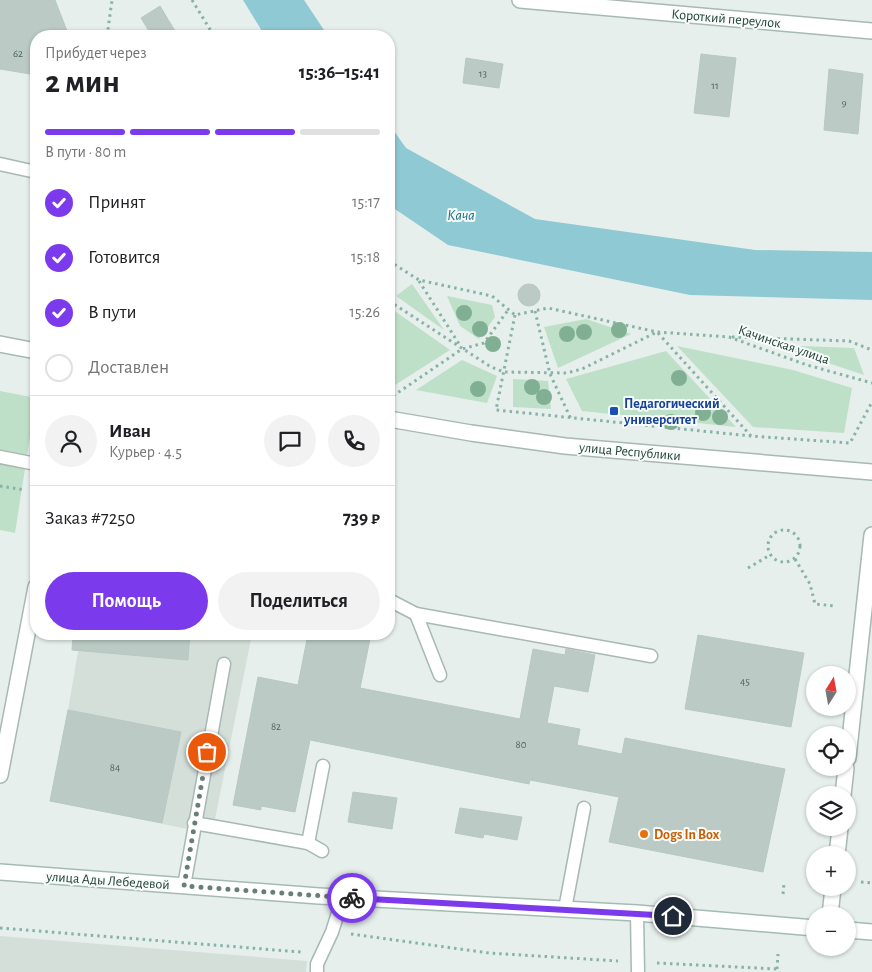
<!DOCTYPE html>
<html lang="ru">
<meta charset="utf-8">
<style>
:root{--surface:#fff;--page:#f2f2f2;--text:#202124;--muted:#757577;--line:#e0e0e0;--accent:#7c3aed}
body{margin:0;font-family:"Alegreya Sans",sans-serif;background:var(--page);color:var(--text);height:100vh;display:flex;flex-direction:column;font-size:19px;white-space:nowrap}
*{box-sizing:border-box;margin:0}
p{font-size:16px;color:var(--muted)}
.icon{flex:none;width:28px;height:28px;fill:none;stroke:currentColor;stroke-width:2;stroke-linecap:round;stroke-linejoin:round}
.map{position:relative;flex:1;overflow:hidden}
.details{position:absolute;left:30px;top:30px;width:365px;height:610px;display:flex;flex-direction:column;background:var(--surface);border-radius:20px;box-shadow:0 1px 4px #0004}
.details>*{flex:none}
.needle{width:32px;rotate:11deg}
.fabs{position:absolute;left:806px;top:666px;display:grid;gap:10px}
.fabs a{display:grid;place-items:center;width:50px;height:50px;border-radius:50%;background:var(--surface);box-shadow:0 1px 4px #0004;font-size:25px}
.pin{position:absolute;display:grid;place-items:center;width:42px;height:42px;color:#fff;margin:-21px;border:2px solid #fff;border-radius:50%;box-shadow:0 1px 5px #0007}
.courier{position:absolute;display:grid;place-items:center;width:50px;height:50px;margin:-25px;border:4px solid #7c3aed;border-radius:50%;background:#fff;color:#222;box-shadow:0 1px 6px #0007}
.head em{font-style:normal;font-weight:700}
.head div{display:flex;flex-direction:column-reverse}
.head{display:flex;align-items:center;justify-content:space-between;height:85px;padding:0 15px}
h1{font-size:32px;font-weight:700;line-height:38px}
.bar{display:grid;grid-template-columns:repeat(4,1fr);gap:8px 5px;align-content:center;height:60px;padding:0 15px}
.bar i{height:6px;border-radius:4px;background:var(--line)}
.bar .current{background:var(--accent)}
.bar p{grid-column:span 4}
.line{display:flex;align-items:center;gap:12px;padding:0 15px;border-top:1px solid var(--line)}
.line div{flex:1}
.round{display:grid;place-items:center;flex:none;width:52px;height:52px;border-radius:26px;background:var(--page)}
ol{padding:0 15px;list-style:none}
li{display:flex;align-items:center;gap:15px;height:55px}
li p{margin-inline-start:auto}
li .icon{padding:5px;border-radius:50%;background:var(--accent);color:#fff;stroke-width:4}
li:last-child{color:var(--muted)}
li i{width:28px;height:28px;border:2px solid var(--line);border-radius:50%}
.action{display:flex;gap:10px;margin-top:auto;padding:10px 15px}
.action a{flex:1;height:58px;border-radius:30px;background:var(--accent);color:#fff;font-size:20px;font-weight:700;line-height:58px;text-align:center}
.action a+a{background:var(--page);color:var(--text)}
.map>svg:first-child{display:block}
</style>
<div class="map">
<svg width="872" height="972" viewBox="0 0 872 972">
<rect width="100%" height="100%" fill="#e6efeb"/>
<!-- built -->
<g fill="#d4dfda">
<path d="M81 634H252L212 834 50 801 68 710Z"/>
<path d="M0 936 307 961 306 972H0Z"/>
</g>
<!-- green -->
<g fill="#bfe0c8">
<path d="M412 284 444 330 396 296Z"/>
<path d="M447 296 492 305 495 317 479 339 460 326Z"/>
<path d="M389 307 450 350 395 385H389Z"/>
<path d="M586 319 631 334 558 368 544 327Z"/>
<path d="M774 345 854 348 864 375Z"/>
<path d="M677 346 793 370 852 388 844 433 753 427Z"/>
<path d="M666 351 736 427 582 411 566 379Z"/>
<path d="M462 360 497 376 487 403 416 390Z"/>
<path d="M513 379 548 381 551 409 513 407Z"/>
<path d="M0 391 36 398 15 533 0 530Z"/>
</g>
<!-- water -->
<g fill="#8ec9d4">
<path d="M243 0H304L328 36H265Z"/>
<path d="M389 124 406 148 535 219 755 250 872 252V300L690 295 448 245 389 205Z"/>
</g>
<!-- building -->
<g fill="#bbcac4" stroke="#b8c9c2">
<path d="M0 0H55L69 36H36V75L0 69Z"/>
<path d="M160 6 178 36H152L141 18Z"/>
<path d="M701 54 736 58 729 117 694 113Z"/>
<path d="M466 58 503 64 499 88 463 83Z"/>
<path d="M829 69 863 74 858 134 824 130Z"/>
<circle cx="529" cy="295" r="11"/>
<path d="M73 634H190L188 660 72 650Z"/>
<path d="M308 634H371L360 688 520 719 533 649 565 655 566 649 595 655 588 692 554 686 547 723 580 729 577 745 622 754 625 738 785 769 763 872 609 842 619 797 530 780 529 784 310 740 295 812 261 806V810L233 805 258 677 298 685Z"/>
<path d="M698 635 804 653 791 727 685 709Z"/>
<path d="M68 710 181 732 162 823 50 801Z"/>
<path d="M353 792 397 798 392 829 348 822Z"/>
<path d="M460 808 522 817 517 840 484 834 483 838 455 833Z"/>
</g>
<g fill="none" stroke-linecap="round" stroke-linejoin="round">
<defs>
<g id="service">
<path d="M0 164 36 172"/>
<path d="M0 457 36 464"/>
<path d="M389 600 416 614 651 656"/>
<path d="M416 614 440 675"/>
<path d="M194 823 308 843 323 766"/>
<path d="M308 843 322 851"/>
<path d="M184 886 224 664"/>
<path d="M565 909 584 808"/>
<path d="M637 913 638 972"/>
<path d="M317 972V964L332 932 343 897"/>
</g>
<g id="minor">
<path d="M520 0 872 31"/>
<path d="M0 775 36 587"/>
</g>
<g id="tertiary">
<path d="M0 344 36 351"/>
<path d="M389 419 471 433 565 446 872 472"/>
<path d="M848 758 872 535"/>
<path d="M843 795 846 768"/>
<path d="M837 855 840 828"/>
<path d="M830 915 833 888"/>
</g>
<g id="secondary">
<path d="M0 872 319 896 637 913 815 928"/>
<path d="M848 930 872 932"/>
</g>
</defs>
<!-- service casing -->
<use href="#service" stroke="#a8b8b2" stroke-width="15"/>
<!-- minor casing -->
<use href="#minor" stroke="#a8b8b2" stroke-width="18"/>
<!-- tertiary casing -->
<use href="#tertiary" stroke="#a8b8b2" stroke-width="18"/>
<!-- secondary casing -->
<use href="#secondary" stroke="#a4bbb3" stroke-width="18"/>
<!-- path -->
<g stroke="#86b3a5" stroke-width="3" stroke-dasharray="2.5 4" stroke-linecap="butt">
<path d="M192 0 214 36"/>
<path d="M107 36 112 0"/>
<path d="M389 261 419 280 492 296 515 315 548 308 657 332 729 337 807 365 872 383"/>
<path d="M419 281 461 347"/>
<path d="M389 301 491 367 504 372 567 373 582 369 657 332"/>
<path d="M535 311 550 374 571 419"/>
<path d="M515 315 496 410 751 436"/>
<path d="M658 333 751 436 850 443 872 402"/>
<path d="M732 337 849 341 872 350"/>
<path d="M393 396 462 349 484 343 508 310"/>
<path d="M0 486 25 490"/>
<circle cx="784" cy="546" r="16"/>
<path d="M795 559 810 584 815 604 835 606"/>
<path d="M748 568 770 555"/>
<path d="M861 882 872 883"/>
<path d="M783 894 784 883"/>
<path d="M0 928 301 952"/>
<path d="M351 934 489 953 618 961"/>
<path d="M657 963 777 969 779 972"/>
<path d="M777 969 778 954"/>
</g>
<!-- service -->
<use href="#service" stroke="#fff" stroke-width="12"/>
<!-- minor -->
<use href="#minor" stroke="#fff" stroke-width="15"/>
<!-- tertiary -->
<use href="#tertiary" stroke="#fff" stroke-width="15"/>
<!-- secondary -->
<use href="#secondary" stroke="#fff" stroke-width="15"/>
</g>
<!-- trees -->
<g fill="#80af93">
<circle cx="464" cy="313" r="8"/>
<circle cx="480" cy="329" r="8"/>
<circle cx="619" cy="330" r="8"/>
<circle cx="584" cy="332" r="8"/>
<circle cx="567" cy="334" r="8"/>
<circle cx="493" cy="344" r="8"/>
<circle cx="679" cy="378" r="8"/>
<circle cx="532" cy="387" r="8"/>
<circle cx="478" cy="389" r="8"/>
<circle cx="544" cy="397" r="8"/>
<circle cx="703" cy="413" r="8"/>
<circle cx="720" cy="417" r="8"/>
<circle cx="671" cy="422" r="8"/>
</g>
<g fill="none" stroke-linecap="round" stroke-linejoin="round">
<!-- done -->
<path stroke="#687f78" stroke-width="5" stroke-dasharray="0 9" d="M207 752 184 886 352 898"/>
<!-- route -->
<path stroke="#7c3aed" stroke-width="6" d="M352 898 673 916"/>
</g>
<!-- markers -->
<rect fill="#1a4fb4" stroke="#f7fbf9" stroke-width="2" x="609" y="406" width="10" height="10" rx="2.5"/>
<circle fill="#e8710a" stroke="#f7fbf9" stroke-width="2" cx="644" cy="834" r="5"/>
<g text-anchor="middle" stroke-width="4" stroke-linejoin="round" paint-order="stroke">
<!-- number labels -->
<g font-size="11" fill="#4a645c">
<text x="18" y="57">62</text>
<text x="483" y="77">13</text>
<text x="715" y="89">11</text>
<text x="844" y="106">9</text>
<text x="745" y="685">45</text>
<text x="276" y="730">82</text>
<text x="521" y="748">80</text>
<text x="115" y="771">84</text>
</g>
<!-- street labels -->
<g font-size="14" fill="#24423a" stroke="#f7fbf9">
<text transform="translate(726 18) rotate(5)" y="5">Короткий переулок</text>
<text transform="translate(784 344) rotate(19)" y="5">Качинская улица</text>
<text transform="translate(630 451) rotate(5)" y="5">улица Республики</text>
<text transform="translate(108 880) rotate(4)" y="5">улица Ады Лебедевой</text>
</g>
<!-- transit labels -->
<g font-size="14" font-weight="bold" fill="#164399" stroke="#f7fbf9" text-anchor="start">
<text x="624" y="408">Педагогический<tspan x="624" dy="16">университет</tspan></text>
</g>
<!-- food labels -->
<g font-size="14" font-weight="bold" fill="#c56008" stroke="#f7fbf9" text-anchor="start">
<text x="654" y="839">Dogs In Box</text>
</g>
<!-- water labels -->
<g font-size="15" font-style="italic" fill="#1c6f80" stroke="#f7fbf9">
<text x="461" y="220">Кача</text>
</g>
</g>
</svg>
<div class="fabs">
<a><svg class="needle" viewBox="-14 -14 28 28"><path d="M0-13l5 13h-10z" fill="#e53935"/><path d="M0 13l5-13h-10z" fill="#757577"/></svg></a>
<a><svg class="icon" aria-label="locate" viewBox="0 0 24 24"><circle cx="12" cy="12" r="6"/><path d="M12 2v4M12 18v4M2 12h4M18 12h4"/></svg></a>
<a><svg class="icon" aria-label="layers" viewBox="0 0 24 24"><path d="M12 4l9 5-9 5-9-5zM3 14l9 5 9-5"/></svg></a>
<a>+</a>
<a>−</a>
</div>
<div class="pin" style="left:207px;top:752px;background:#ea580c"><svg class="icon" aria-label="bag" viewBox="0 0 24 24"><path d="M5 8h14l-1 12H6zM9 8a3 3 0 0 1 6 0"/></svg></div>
<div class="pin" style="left:673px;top:916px;background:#1f2937"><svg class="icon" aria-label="home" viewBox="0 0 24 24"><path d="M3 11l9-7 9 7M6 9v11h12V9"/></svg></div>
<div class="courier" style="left:352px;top:898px"><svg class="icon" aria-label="bike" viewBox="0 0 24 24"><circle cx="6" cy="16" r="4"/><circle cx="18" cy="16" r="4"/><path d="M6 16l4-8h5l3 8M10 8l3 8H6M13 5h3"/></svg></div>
<section class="details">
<div class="head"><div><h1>2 мин</h1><p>Прибудет через</p></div><em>15:36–15:41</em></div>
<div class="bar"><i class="current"></i><i class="current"></i><i class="current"></i><i></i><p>В пути · 80 m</p></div>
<ol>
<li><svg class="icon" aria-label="check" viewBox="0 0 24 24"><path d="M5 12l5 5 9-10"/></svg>Принят<p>15:17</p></li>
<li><svg class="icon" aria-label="check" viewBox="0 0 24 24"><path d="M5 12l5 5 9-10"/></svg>Готовится<p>15:18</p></li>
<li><svg class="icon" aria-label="check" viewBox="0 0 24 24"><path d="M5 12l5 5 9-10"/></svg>В пути<p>15:26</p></li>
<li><i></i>Доставлен</li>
</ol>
<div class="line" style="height:90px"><a class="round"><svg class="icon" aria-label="person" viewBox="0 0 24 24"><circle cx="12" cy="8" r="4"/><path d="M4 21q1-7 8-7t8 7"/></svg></a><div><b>Иван</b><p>Курьер · 4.5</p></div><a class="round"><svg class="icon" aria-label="chat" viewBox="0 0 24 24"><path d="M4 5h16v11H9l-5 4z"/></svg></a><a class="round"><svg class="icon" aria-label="phone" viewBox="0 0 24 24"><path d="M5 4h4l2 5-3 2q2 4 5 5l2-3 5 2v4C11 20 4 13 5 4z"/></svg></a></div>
<div class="line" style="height:65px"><div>Заказ #7250</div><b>739 ₽</b></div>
<div class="action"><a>Помощь</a><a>Поделиться</a></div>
</section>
</div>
